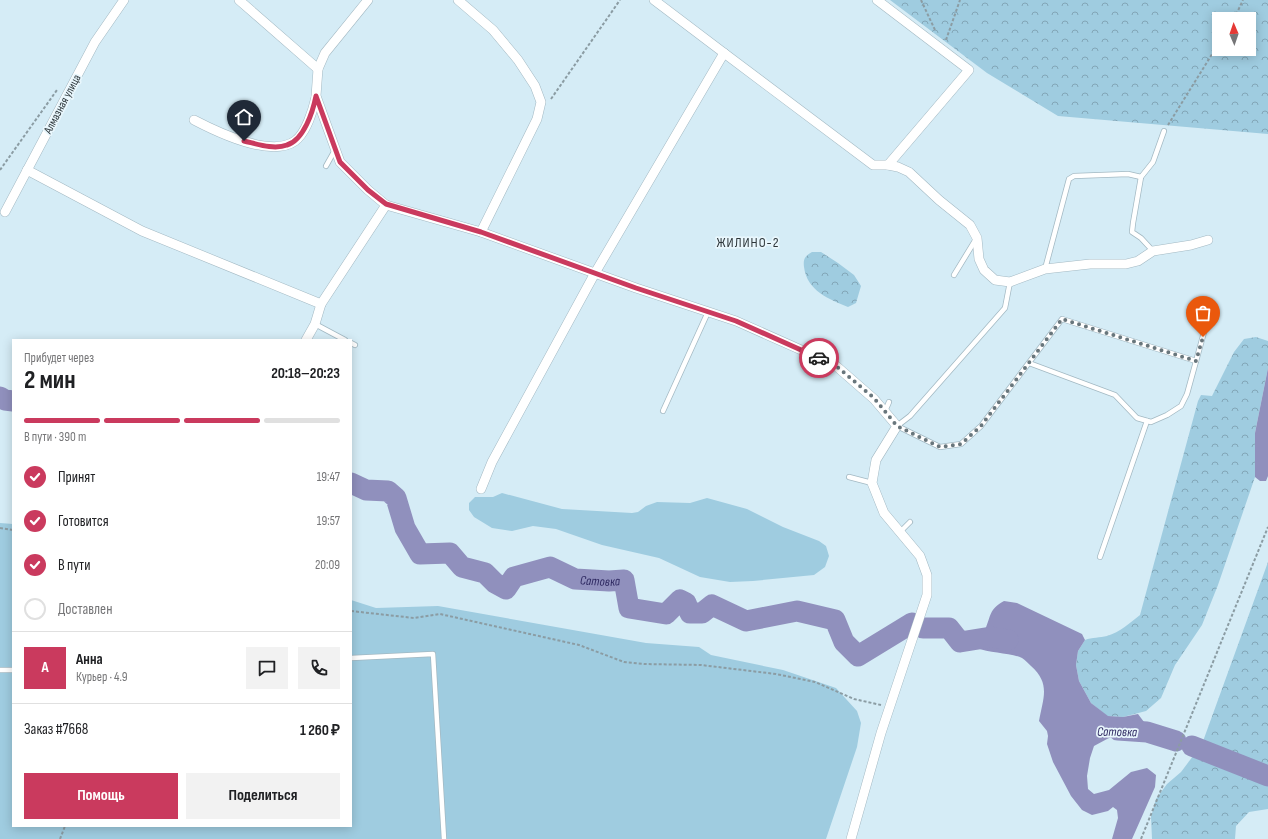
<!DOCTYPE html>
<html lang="ru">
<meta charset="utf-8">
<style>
:root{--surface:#fff;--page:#f2f2f2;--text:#202124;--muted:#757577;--line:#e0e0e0;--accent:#ca3a5e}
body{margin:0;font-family:"Sofia Sans Condensed",sans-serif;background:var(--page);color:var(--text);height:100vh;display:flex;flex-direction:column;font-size:15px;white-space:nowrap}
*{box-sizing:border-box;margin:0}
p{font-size:13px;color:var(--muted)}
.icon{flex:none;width:22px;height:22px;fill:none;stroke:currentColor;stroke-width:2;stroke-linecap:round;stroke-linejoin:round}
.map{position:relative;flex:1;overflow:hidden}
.panel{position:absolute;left:12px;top:339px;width:340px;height:488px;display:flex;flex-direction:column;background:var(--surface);border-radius:0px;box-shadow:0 2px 10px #0003}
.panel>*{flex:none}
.needle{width:26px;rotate:358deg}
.fabs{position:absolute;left:1212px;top:12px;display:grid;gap:8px}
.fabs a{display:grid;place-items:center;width:44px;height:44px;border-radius:0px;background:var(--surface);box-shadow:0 2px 10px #0003;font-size:20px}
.pin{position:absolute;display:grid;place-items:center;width:34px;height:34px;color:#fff;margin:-41px -17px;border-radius:50% 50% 50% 0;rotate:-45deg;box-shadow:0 0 4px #0007}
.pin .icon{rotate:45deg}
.courier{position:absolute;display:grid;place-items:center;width:40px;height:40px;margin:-20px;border:3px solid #ca3a5e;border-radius:50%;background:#fff;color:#222;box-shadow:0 1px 5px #0007}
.headline em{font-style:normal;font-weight:700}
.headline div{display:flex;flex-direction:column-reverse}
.headline{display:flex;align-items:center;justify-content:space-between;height:68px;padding:0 12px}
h1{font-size:26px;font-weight:700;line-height:30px}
.bar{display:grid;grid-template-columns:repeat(4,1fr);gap:6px 4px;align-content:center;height:48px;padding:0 12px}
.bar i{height:5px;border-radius:3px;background:var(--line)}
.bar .active{background:var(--accent)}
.bar p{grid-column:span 4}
.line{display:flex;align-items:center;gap:10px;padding:0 12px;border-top:1px solid var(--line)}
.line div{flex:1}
.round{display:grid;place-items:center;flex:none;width:42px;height:42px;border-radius:0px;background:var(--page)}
ol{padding:0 12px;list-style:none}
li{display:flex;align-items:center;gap:12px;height:44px}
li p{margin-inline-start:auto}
li .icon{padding:4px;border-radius:50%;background:var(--accent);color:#fff;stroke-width:4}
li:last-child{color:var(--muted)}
li i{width:22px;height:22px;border:2px solid var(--line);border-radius:50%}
.primary-button{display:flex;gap:8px;margin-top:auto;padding:8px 12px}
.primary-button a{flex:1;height:46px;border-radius:0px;background:var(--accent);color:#fff;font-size:16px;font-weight:700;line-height:46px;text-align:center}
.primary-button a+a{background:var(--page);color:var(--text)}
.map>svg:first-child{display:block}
</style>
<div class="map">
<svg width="1268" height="839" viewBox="0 0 1268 839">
<defs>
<pattern id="forest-crowns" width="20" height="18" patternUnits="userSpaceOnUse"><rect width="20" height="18" fill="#9fcce0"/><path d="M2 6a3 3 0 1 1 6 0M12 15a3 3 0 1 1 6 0" fill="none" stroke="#82a6b7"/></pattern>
</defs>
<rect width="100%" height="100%" fill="#d5ecf6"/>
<!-- green -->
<g fill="#9fcce0">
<path d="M502 493 562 509 632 513 638 512 646 506 657 502 690 503 707 498 747 509 783 527 819 541 826 546 829 556 825 567 814 575 753 581 730 582 700 577 659 558 602 545 556 529 533 526 512 531 492 528 474 517 469 510V503L475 497H493Z"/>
<path d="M0 523 13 524V826H351V600L376 608 438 606 646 643 699 647 711 655 783 670 836 688 857 711 861 723 857 747 826 839H0Z"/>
</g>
<!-- forest -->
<g fill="url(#forest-crowns)" fill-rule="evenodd">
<path d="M890 0H1268V134L1058 116 987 73ZM1219 19H1249V49H1219Z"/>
<path d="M812 252H821L838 263 854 275 861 286 856 303 848 307C829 299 807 291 804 267 803 259 805 256 812 252Z"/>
<path d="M1256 337 1268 341V368L1255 433V477L1218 585 1202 625 1175 665 1161 698 1146 711 1123 717 1107 716 1091 703 1079 681 1076 665 1078 651 1085 640C1092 637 1100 638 1107 636 1120 632 1130 623 1140 615L1198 401 1201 395 1212 396 1234 352 1244 339Z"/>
<path d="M1268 562V809L1249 812 1236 826 1235 839H1152L1151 817 1156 799 1167 784 1181 772 1202 744Z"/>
</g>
<!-- water -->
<g fill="#9090bd">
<path d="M1268 368V476L1266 481H1260L1255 477V433Z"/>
<path d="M1004 601 1017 603 1082 634 1085 640 1078 651 1076 665 1079 681 1091 703 1108 716 1123 717 1138 714 1144 722 1147 732 1138 736 1116 735 1107 739 1094 746 1090 758 1087 776 1088 789 1094 794 1109 790 1131 772 1147 768 1156 775 1155 787 1132 839H1112L1118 818 1117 810 1113 807 1108 811 1092 815 1082 810 1071 796 1053 762 1047 744 1048 736 1047 731 1039 721C1043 698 1051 684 1031 666 1029 664 1025 660 1022 658 1012 653 989 653 977 648L975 644C978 639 983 635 985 630 991 616 989 609 1004 601Z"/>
</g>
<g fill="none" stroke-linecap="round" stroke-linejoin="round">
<!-- river -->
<g stroke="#9090bd" stroke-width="21">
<path d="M0 397 5 400 13 401"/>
<path id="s1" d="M351 483 366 490 388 491 396 498 405 528 420 554 450 553 462 567 485 573 495 583 506 589 514 577 550 567 575 579 609 581 624 580 629 608 666 614 680 600 686 603 690 613H702L712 605 746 621 797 611 835 620 844 642 858 656 912 623"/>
<path d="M923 628H949L960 642 991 637 1008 640"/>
<path d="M1118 730 1147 732 1176 741"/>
<path d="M1192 746 1268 776"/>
</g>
<defs>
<g id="service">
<path d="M326 166 335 150"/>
<path d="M1153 251 1141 238 1132 232 1133 223 1141 177 1153 162 1164 131"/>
<path d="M1045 269 1069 179 1074 176 1128 174 1141 177"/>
<path d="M954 275 976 239"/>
<path d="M1010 282 1005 308 910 416 897 426 940 447 961 444 981 426 1062 319 1196 361"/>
<path d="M315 324 345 340"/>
<path d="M351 343 355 345"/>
<path d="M1029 363 1115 395 1137 418 1151 422 1167 415 1181 406 1187 394 1206 325"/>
<path d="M663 411 708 312"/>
<path d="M885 411 889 402"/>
<path d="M849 477 872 483"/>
<path d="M900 532 910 522"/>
<path d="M1100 557 1147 421"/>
<path d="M351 658 433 654 444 839"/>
<path d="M0 670H13"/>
</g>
<g id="minor">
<path d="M239 0 318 69"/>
<path d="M458 0 493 30 518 60 535 86 541 102 537 119 481 232"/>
<path d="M877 0 969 70 888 165"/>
<path d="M724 53 873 165H888L898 167 909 172 939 200 970 225 977 238 979 259 984 270 995 280 1010 282 1045 269 1090 264H1126L1138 261 1153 251 1191 245 1208 240"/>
<path d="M194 120C217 132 271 158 295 141 306 133 313 110 316 97"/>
<path d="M27 170 142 231 321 304"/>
<path d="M386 205 481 232 636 288 736 321 835 365 874 399 897 426 876 460 872 483 884 513 920 556 927 575V595L881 733 851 839"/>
<path d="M5 212 95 42 124 0"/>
<path d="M306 340 315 324 321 304 386 205 368 190 340 162 316 96 318 69 325 53 368 0"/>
<path d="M481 489 492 462 595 273 724 53 654 0"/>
</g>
</defs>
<!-- service casing -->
<use href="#service" stroke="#a3b9c3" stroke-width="6"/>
<!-- minor casing -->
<use href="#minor" stroke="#a3b9c3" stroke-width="10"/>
<!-- path -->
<g stroke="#8b9ca3" stroke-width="2" stroke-dasharray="3 2" stroke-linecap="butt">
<path d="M921 0 935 30"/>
<path d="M1234 19 1243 0"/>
<path d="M946 40 960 0"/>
<path d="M551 99 620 0"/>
<path d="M1168 125 1219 43"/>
<path d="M0 170 57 90"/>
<path d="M0 528 13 530"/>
<path d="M351 611 414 618 440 614 579 645 624 662 644 664 701 665 776 674 815 682 854 699 881 705"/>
<path d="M60 839 65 826"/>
<path d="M1141 839 1268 527"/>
</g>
<!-- service -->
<use href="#service" stroke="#fff" stroke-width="4.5"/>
<!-- minor -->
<use href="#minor" stroke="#fff" stroke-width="9"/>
</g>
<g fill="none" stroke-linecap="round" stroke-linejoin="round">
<!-- done -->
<path stroke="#68767c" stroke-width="4" stroke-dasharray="0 7.2" d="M819 358 835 365 874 398 897 426 940 447 961 444 981 426 1062 319 1196 361 1203 337"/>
<!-- route -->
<path stroke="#ca3a5e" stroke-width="5" d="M244 141C257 144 274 150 287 145 304 140 313 111 316 96L340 162 368 190 386 204 481 232 636 288 736 321 819 358"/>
</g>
<g text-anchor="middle" stroke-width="3.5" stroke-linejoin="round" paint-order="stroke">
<!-- street labels -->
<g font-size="12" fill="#2d363a" stroke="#e9f7fd">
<text transform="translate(62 104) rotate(-62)" y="4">Алмазная улица</text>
</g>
<!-- water labels -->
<g font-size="13" font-style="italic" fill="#2f2a62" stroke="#e9f7fd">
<text dy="5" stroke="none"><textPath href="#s1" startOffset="314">Сатовка</textPath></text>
<text transform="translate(1117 731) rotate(1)" y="5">Сатовка</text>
</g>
<!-- quarter labels -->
<g font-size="14" letter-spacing="1" fill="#2d363a" stroke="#e9f7fd">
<text x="748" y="247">ЖИЛИНО-2</text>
</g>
</g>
</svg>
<div class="fabs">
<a><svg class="needle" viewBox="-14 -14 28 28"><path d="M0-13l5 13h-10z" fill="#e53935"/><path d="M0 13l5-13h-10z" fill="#757577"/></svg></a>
</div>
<div class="pin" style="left:1203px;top:337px;background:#ea580c"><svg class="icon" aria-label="bag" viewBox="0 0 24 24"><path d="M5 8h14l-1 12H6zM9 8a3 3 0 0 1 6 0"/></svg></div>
<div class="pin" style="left:244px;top:141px;background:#1f2937"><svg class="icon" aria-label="home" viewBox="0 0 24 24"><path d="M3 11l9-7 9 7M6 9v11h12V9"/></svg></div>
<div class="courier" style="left:819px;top:358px"><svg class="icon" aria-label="car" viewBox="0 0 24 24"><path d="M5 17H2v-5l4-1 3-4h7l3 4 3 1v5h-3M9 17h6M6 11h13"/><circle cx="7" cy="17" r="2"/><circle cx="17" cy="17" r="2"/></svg></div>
<section class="panel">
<div class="headline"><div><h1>2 мин</h1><p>Прибудет через</p></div><em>20:18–20:23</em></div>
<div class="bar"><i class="active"></i><i class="active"></i><i class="active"></i><i></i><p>В пути · 390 m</p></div>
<ol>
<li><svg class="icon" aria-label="check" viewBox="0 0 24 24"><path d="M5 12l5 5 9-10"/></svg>Принят<p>19:47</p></li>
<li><svg class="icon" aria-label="check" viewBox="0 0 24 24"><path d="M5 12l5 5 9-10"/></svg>Готовится<p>19:57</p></li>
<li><svg class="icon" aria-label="check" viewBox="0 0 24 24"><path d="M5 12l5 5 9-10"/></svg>В пути<p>20:09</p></li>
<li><i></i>Доставлен</li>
</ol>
<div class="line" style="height:72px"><b class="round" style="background:var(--accent);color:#fff">А</b><div><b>Анна</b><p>Курьер · 4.9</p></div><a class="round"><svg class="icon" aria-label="chat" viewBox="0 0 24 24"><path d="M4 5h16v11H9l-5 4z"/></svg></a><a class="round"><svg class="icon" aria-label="phone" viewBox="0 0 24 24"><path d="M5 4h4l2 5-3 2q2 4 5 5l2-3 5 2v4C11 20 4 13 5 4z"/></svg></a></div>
<div class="line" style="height:52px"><div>Заказ #7668</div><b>1 260 ₽</b></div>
<div class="primary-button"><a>Помощь</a><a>Поделиться</a></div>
</section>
</div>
